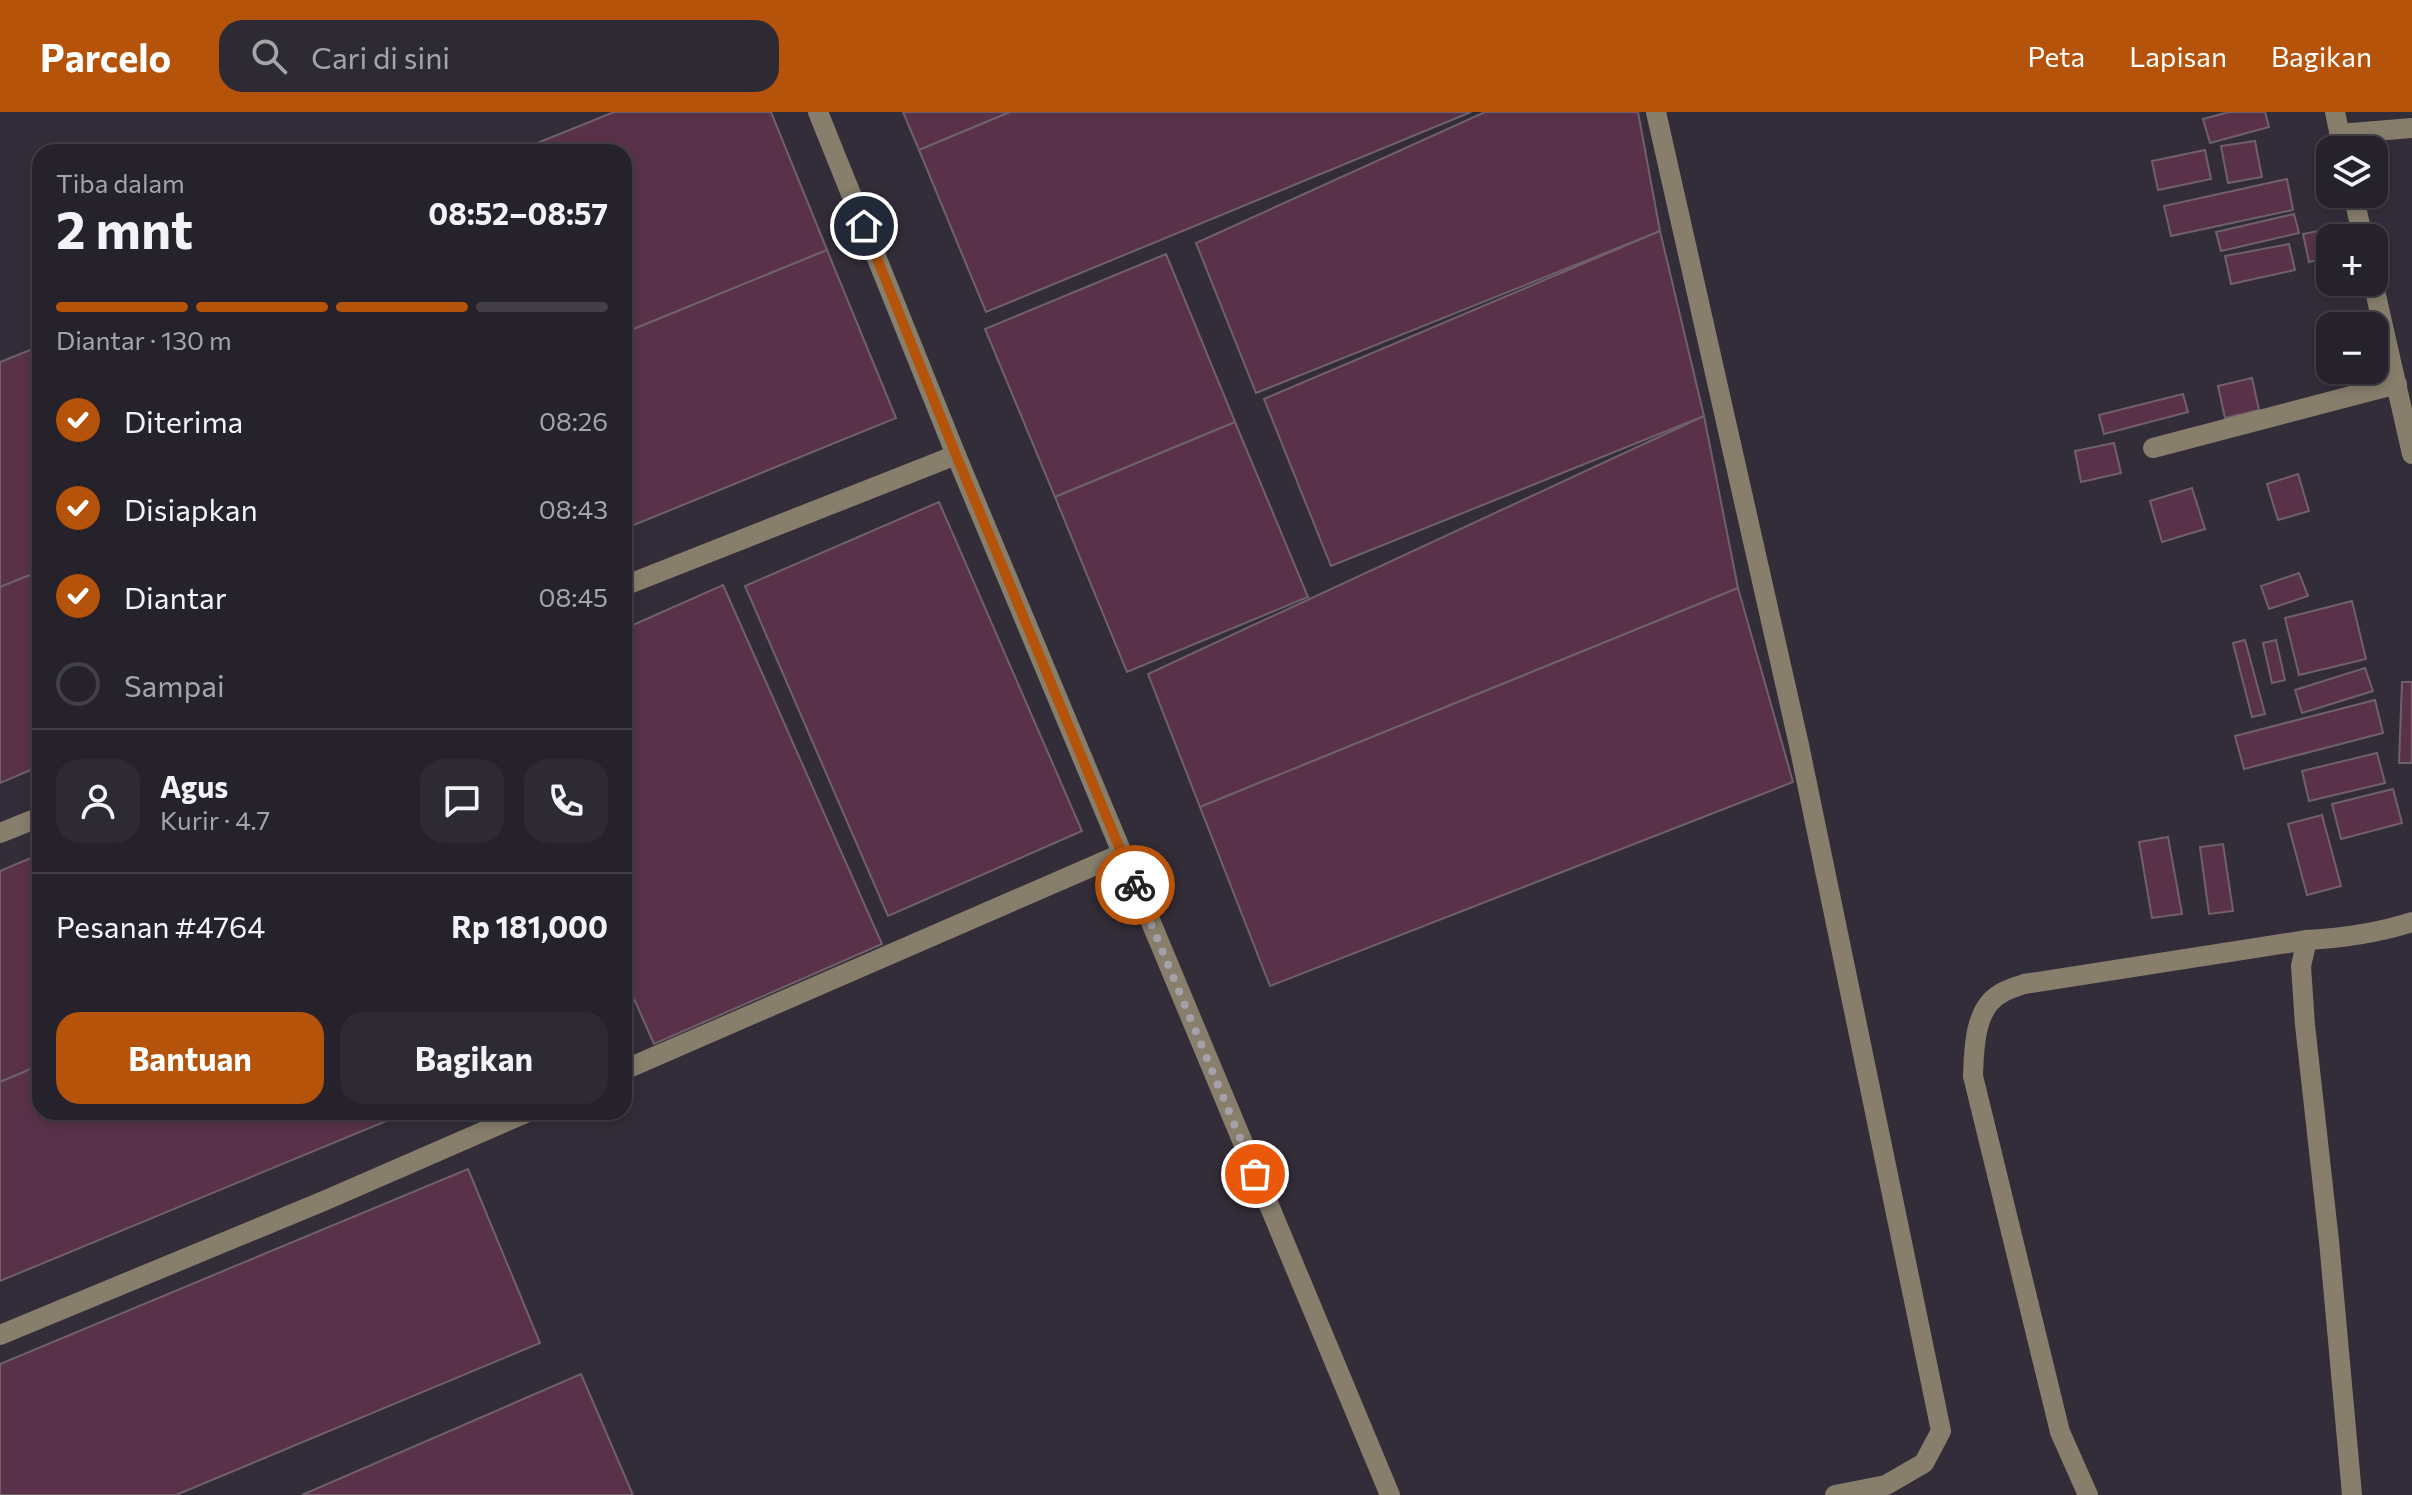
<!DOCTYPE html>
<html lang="id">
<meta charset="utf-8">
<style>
:root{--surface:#26222b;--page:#2e2a33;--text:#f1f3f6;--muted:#a4a4a9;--line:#423f47;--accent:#b45309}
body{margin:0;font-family:Commissioner,sans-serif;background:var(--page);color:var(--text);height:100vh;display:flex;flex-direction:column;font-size:30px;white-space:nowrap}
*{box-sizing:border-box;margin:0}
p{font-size:26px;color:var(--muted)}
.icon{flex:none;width:44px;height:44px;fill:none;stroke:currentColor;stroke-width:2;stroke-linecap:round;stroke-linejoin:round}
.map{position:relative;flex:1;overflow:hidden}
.drawer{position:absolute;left:32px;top:32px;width:600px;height:976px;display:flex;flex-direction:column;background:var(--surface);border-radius:24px;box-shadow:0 4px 12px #0003,0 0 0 2px var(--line)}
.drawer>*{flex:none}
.controls{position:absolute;left:2316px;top:24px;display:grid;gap:16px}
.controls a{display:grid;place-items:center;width:72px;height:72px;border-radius:16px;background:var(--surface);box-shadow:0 4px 12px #0003,0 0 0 2px var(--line);font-size:40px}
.pin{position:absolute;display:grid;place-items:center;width:68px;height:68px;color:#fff;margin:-34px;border:4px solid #fff;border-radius:50%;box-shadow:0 2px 8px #0007}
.courier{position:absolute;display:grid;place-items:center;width:80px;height:80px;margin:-40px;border:6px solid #b45309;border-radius:50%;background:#fff;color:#222;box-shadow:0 2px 10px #0007}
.overview em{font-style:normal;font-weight:700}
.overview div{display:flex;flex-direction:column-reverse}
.overview{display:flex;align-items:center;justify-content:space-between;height:136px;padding:0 24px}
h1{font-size:52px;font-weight:700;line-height:60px}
.bar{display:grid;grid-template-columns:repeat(4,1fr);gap:12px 8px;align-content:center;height:96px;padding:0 24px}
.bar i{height:10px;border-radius:6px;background:var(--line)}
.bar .active{background:var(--accent)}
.bar p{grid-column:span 4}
.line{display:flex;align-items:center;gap:20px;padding:0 24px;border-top:2px solid var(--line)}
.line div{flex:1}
.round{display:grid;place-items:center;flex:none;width:84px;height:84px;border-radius:24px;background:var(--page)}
ol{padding:0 24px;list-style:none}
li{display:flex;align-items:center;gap:24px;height:88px}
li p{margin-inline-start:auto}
li .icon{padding:8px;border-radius:50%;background:var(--accent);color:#fff;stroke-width:4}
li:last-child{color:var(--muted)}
li i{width:44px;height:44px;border:4px solid var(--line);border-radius:50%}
.primary-button{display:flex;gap:16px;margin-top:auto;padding:16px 24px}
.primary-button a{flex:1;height:92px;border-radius:24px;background:var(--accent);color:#fff;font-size:32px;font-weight:700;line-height:92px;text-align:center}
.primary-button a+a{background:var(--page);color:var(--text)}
header{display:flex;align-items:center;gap:48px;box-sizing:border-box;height:112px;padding:0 40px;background:var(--accent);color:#fff}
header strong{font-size:38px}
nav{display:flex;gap:44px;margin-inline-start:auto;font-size:28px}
.search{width:560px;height:72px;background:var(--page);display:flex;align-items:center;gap:20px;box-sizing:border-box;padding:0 28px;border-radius:24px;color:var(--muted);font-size:30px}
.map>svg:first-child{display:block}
</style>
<header>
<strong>Parcelo</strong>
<div class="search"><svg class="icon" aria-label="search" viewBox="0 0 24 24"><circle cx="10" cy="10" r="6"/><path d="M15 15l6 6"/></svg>Cari di sini</div>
<nav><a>Peta</a><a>Lapisan</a><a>Bagikan</a></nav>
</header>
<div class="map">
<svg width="2412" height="1383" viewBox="0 0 2412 1383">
<rect width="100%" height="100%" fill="#332d39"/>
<!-- building -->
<g fill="#593249" stroke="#706169" stroke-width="2">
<path d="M614 0H771L827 138 624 221V40H515Z"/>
<path d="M903 0H1010L919 38Z"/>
<path d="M1010 0H1471L986 200 919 38Z"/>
<path d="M1485 0H1638L1660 119 1256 281 1196 131Z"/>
<path d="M2229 0H2265L2269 15 2210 31 2203 7Z"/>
<path d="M2255 29 2262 65 2228 71 2221 34Z"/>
<path d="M2205 38 2211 67 2158 78 2152 49Z"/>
<path d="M2287 67 2293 98 2171 124 2164 94Z"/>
<path d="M2294 102 2299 121 2221 139 2216 120Z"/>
<path d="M2342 114 2345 126H2330V145L2309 150 2303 122Z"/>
<path d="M1660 119 1704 304 1331 454 1264 287Z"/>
<path d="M2289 132 2295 158 2231 172 2225 144Z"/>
<path d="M827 138 896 306 624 417V221Z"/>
<path d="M1166 142 1235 310 1055 385 985 217Z"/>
<path d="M40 234V459L0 475V250Z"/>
<path d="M2252 266 2259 298 2225 306 2218 274Z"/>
<path d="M2183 282 2188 300 2104 322 2099 303Z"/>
<path d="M1704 304 1738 476 1200 695 1148 562Z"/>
<path d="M1235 310 1308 485 1127 560 1055 385Z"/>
<path d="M2114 331 2121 361 2081 370 2075 339Z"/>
<path d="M2298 362 2309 399 2278 408 2267 372Z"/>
<path d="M2192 376 2205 417 2162 430 2150 389Z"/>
<path d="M939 390 1082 719 888 804 745 474Z"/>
<path d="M40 459V654L0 671V475Z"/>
<path d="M2299 461 2308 484 2269 497 2261 474Z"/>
<path d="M723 473 882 832 654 932 624 864V517Z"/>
<path d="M1738 476 1793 670 1270 874 1200 695Z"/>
<path d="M2352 489 2366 547 2299 563 2285 506Z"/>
<path d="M2245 528 2265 602 2252 605 2233 531Z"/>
<path d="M2276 528 2285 568 2272 571 2263 531Z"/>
<path d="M2365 556 2373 579 2302 601 2295 578Z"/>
<path d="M2402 570H2412V651H2399Z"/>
<path d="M2375 588 2383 621 2244 657 2235 624Z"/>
<path d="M2377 641 2385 671 2309 689 2302 659Z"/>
<path d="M2393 677 2402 711 2341 727 2332 692Z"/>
<path d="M2322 703 2341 774 2307 783 2288 712Z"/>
<path d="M2168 725 2182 802 2152 806 2139 730Z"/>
<path d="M2223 732 2233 799 2209 802 2200 735Z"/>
<path d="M40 742V953L0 970V759Z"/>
<path d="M40 953V1000H408L0 1169V970Z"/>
<path d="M468 1057 540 1231 176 1383H0V1252Z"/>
<path d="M581 1262 633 1383H302Z"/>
</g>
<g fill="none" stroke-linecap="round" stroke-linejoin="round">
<!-- minor -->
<g stroke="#877e6c" stroke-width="20">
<path d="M818 0 956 343 1390 1383"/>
<path d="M1656 0 1799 633 1941 1319 1924 1351 1886 1373 1835 1383"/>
<path d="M2335 0 2343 38"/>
<path d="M2339 22 2412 16"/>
<path d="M2353 82 2363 126"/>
<path d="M2373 170 2412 342"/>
<path d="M2153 336 2397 272"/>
<path d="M624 474 956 343"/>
<path d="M0 721 40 705"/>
<path d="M624 958 1121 742"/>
<path d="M0 1223 326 1088 528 1000"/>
<path d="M2088 1383 2060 1320 1973 964C1974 938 1974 897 2000 882 2007 877 2016 875 2024 872L2307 828"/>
<path d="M2352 1383 2329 1129 2305 913 2301 854 2307 828C2342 826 2378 821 2412 810"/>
</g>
</g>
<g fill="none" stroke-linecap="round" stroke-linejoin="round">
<!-- done -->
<path stroke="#a5a1aa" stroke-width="8" stroke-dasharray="0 14.4" d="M1135 773 1255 1062"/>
<!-- route -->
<path stroke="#b45309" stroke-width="10" d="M864 114 956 343 1135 773"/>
</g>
</svg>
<div class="controls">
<a><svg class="icon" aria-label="layers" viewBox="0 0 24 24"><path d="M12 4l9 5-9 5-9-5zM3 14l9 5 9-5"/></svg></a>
<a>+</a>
<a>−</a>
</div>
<div class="pin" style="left:1255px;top:1062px;background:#ea580c"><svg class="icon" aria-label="bag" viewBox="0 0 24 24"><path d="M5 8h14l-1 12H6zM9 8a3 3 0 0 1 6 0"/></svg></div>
<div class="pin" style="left:864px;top:114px;background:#1f2937"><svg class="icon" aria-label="home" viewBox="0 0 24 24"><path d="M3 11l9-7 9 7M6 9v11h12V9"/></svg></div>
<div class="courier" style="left:1135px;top:773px"><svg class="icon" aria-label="bike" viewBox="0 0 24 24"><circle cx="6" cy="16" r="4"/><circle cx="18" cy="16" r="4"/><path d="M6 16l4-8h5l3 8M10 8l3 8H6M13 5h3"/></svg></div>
<section class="drawer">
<div class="overview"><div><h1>2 mnt</h1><p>Tiba dalam</p></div><em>08:52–08:57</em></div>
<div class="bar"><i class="active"></i><i class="active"></i><i class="active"></i><i></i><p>Diantar · 130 m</p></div>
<ol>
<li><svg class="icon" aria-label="check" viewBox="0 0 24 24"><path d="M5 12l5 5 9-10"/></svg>Diterima<p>08:26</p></li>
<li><svg class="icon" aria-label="check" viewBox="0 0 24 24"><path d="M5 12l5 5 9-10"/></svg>Disiapkan<p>08:43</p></li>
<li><svg class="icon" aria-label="check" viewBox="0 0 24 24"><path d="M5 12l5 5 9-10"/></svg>Diantar<p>08:45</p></li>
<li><i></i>Sampai</li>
</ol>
<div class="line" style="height:144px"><a class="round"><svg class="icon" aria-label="person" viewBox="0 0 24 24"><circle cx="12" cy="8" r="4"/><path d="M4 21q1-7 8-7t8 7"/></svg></a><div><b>Agus</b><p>Kurir · 4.7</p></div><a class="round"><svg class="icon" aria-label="chat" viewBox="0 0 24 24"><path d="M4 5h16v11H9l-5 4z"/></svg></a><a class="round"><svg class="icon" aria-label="phone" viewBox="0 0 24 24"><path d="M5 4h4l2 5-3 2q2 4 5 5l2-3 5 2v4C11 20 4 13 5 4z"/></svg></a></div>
<div class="line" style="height:104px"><div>Pesanan #4764</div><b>Rp 181,000</b></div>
<div class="primary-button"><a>Bantuan</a><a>Bagikan</a></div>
</section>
</div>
